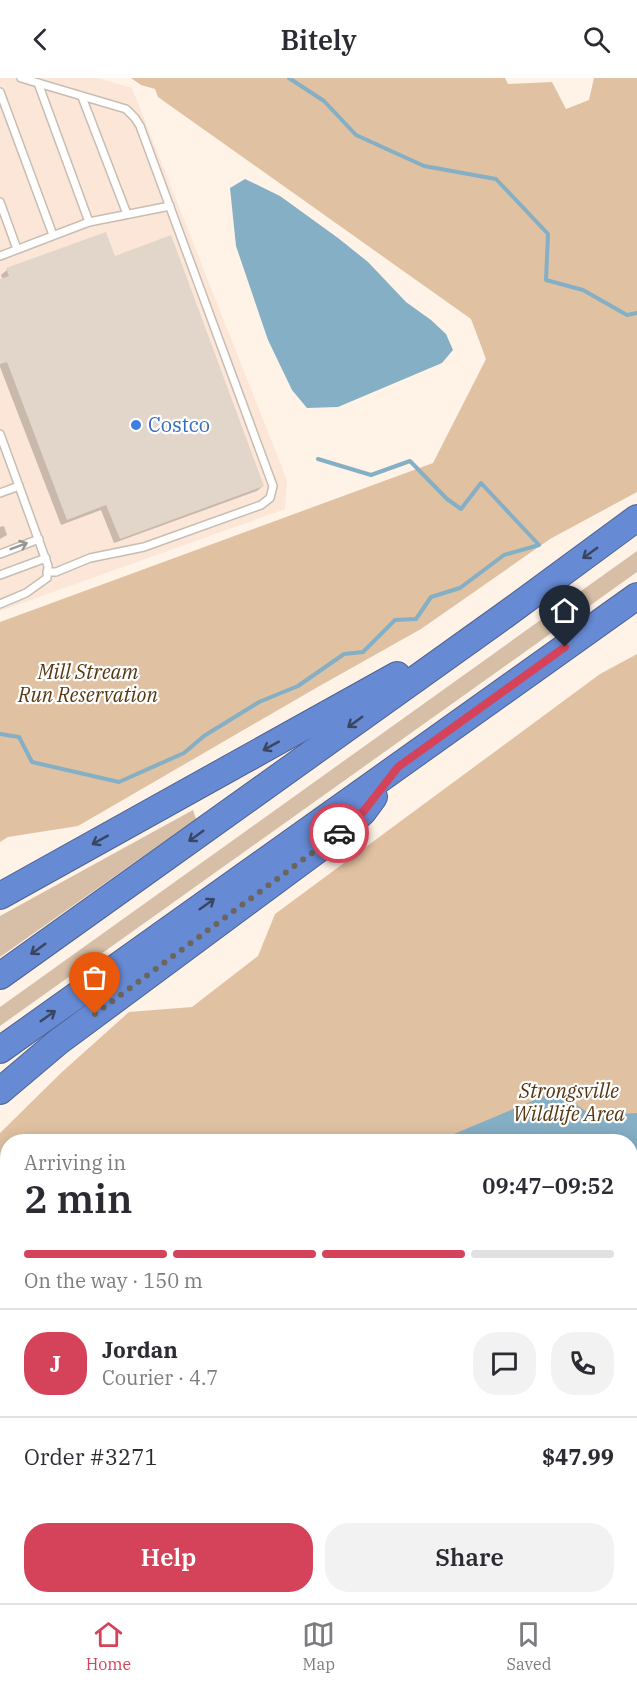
<!DOCTYPE html>
<meta charset="utf-8">
<style>
:root{--surface:#fff;--page:#f2f2f3;--text:#2b2b33;--muted:#7c7c81;--line:#e1e1e2;--accent:#d4435a}
body{margin:0;font-family:"IBM Plex Serif",serif;background:var(--page);color:var(--text);height:100vh;display:flex;flex-direction:column;font-size:22px;white-space:nowrap}
*{box-sizing:border-box;margin:0}
p{font-size:20px;color:var(--muted)}
.icon{flex:none;width:33px;height:33px;fill:none;stroke:currentColor;stroke-width:2;stroke-linecap:round;stroke-linejoin:round}
.map{position:relative;flex:1;overflow:hidden}
.details{position:absolute;left:0px;top:1056px;width:638px;height:470px;display:flex;flex-direction:column;background:var(--surface);border-radius:24px 24px 0 0;box-shadow:0 3px 15px #0003}
.details>*{flex:none}
.pin{position:absolute;display:grid;place-items:center;width:51px;height:51px;color:#fff;margin:-62px -26px;border-radius:50% 50% 50% 0;rotate:-45deg;box-shadow:0 0 6px #0007}
.pin .icon{rotate:45deg}
.courier{position:absolute;display:grid;place-items:center;width:60px;height:60px;margin:-30px;border:4px solid #d4435a;border-radius:50%;background:#fff;color:#222;box-shadow:0 2px 8px #0007}
.headline em{font-style:normal;font-weight:600}
.headline div{display:flex;flex-direction:column-reverse}
.headline{display:flex;align-items:center;justify-content:space-between;height:102px;padding:0 24px}
h1{font-size:39px;font-weight:600;line-height:45px}
.bar{display:grid;grid-template-columns:repeat(4,1fr);gap:9px 6px;align-content:center;height:72px;padding:0 24px}
.bar i{height:8px;border-radius:4px;background:var(--line)}
.bar .on{background:var(--accent)}
.bar p{grid-column:span 4}
.line{display:flex;align-items:center;gap:15px;padding:0 24px;border-top:2px solid var(--line)}
.line div{flex:1}
.round{display:grid;place-items:center;flex:none;width:63px;height:63px;border-radius:24px;background:var(--page)}
.action{display:flex;gap:12px;margin-top:auto;padding:12px 24px}
.action a{flex:1;height:69px;border-radius:24px;background:var(--accent);color:#fff;font-size:24px;font-weight:600;line-height:69px;text-align:center}
.action a+a{background:var(--page);color:var(--text)}
header{display:flex;justify-content:space-between;align-items:center;height:78px;padding:0 24px;background:var(--surface);font-size:27px;font-weight:600}
.menu{display:flex;justify-content:space-around;align-items:center;height:84px;border-top:2px solid var(--line);background:var(--surface);font-size:16px;color:var(--muted)}
.menu a{display:grid;justify-items:center;gap:3px}
.menu .on{color:var(--accent)}
.map>svg:first-child{display:block}
</style>
<header><svg class="icon" aria-label="back" viewBox="0 0 24 24"><path d="M15 5l-7 7 7 7"/></svg>Bitely<svg class="icon" aria-label="search" viewBox="0 0 24 24"><circle cx="10" cy="10" r="6"/><path d="M15 15l6 6"/></svg></header>
<div class="map">
<svg width="637" height="1525" viewBox="0 0 637 1525">
<rect width="100%" height="100%" fill="#fff3e7"/>
<!-- commercial -->
<path fill="#fce6d8" d="M0 0H98L132 10 287 402 285 431 0 533Z"/>
<!-- green -->
<g fill="#d7bfa7">
<path d="M637 473V494L0 948V929Z"/>
<path d="M193 732 196 741 0 879V838Z"/>
</g>
<!-- forest -->
<g fill="#e0c1a2" fill-rule="evenodd">
<path d="M131 0H505L508 6 552 4 566 31 589 22 594 0H637V414L550 461 421 551 316 610 78 748 8 759 0 764V544L433 385 486 281 471 241 158 19 155 11 141 7Z"/>
<path d="M637 576V1525H0V1055L62 994 129 934 192 929 258 878 275 836 600 596ZM8 1064H630V1518H8Z"/>
</g>
<!-- water -->
<g fill="#85afc5">
<path d="M245 101 280 118 338 160 368 184 406 224 431 242 446 256 453 272 442 285 338 329 307 330 292 312 268 262 236 168 230 110Z"/>
<path d="M556 1013 593 1038 637 1035V1180L630 1179V1064L454 1063V1056Z"/>
</g>
<!-- shadow -->
<g fill="#0003">
<path d="M114 180 263 408 257 413 114 465 101 432 61 447 0 289V203L3 202 1 197 7 192Z"/>
<path d="M4 448 7 457 0 461V449Z"/>
</g>
<g fill="none" stroke-linecap="round" stroke-linejoin="round">
<!-- stream -->
<g stroke="#85afc5" stroke-width="4">
<path d="M289 0 324 23 356 57 424 88 496 101 548 156 546 202 583 212 627 237 637 235"/>
<path d="M0 656 19 659 32 684 119 704 184 675 204 658 259 624 298 608 344 576 363 574 395 542 416 541 431 519 460 510 504 477 539 467 481 405 461 431 447 421 410 383 371 397 318 381"/>
</g>
<!-- river -->
<g stroke="#85afc5" stroke-width="24">
<path d="M630 1407 637 1401"/>
<path d="M535 1525 538 1518"/>
</g>
</g>
<!-- building -->
<path fill="#e2d6cb" d="M106 154 115 178 171 157 264 408 120 461 106 427 67 442 7 284 0 286V201L9 198 6 190Z"/>
<g fill="none" stroke-linecap="round" stroke-linejoin="round">
<defs>
<g id="lane">
<path d="M21 0 126 31 135 40 140 48 273 408 270 420 261 427 144 469 90 480 56 494H47"/>
<path d="M38 5 89 144"/>
<path d="M0 14 53 157"/>
<path d="M82 19 127 136"/>
<path d="M0 124 17 171"/>
<path d="M0 178 89 144 170 128"/>
<path d="M0 356 48 488 47 500 26 515 0 526"/>
<path d="M0 415 19 408"/>
<path d="M0 476 39 461"/>
<path d="M0 497 46 480"/>
</g>
<g id="highway">
<path d="M0 818 397 597"/>
<path d="M0 898 505 537 637 440"/>
<path d="M0 972 637 518"/>
<path d="M0 1013 58 964 339 756 363 734 374 719"/>
</g>
</defs>
<!-- lane casing -->
<use href="#lane" stroke="#c8bdb2" stroke-width="10"/>
<!-- highway casing -->
<use href="#highway" stroke="#4d6291" stroke-width="28"/>
<!-- lane -->
<use href="#lane" stroke="#fff" stroke-width="7"/>
<!-- highway -->
<use href="#highway" stroke="#678ad4" stroke-width="26"/>
</g>
<!-- one-way arrows -->
<defs><path id="oneway-shaft" d="M-6 0H5M1.5-3L5.5 0L1.5 3" fill="none" stroke-width="1.6" stroke-linecap="round" stroke-linejoin="round" transform="scale(1.5)"/></defs>
<use stroke="#999795" href="#oneway-shaft" transform="translate(19 468) rotate(-21)"/>
<g stroke="#3a4661">
<use href="#oneway-shaft" transform="translate(590 475) rotate(144)"/>
<use href="#oneway-shaft" transform="translate(355 644) rotate(144)"/>
<use href="#oneway-shaft" transform="translate(271 668) rotate(151)"/>
<use href="#oneway-shaft" transform="translate(196 758) rotate(144)"/>
<use href="#oneway-shaft" transform="translate(100 762) rotate(151)"/>
<use href="#oneway-shaft" transform="translate(207 826) rotate(-35)"/>
<use href="#oneway-shaft" transform="translate(38 871) rotate(144)"/>
<use href="#oneway-shaft" transform="translate(48 938) rotate(-35)"/>
</g>
<g fill="none" stroke-linecap="round" stroke-linejoin="round">
<!-- done -->
<path stroke="#6b655e" stroke-width="6" stroke-dasharray="0 10.8" d="M95 936 339 755"/>
<!-- route -->
<path stroke="#d4435a" stroke-width="8" d="M339 755 363 734 398 689 565 569"/>
</g>
<!-- markers -->
<circle fill="#3f7fe0" stroke="#fff" stroke-width="2" cx="136" cy="347" r="6"/>
<g text-anchor="middle" stroke-width="4.5" stroke-linejoin="round" paint-order="stroke">
<!-- shop labels -->
<g font-size="20" fill="#366cbe" stroke="#fff" text-anchor="start">
<text x="148" y="354">Costco</text>
</g>
<!-- park labels -->
<g font-size="20" font-style="italic" fill="#573712" stroke="#fff">
<text x="88" y="601">Mill Stream<tspan x="88" dy="23">Run Reservation</tspan></text>
<text x="569" y="1020">Strongsville<tspan x="569" dy="23">Wildlife Area</tspan></text>
</g>
</g>
</svg>
<div class="pin" style="left:95px;top:936px;background:#ea580c"><svg class="icon" aria-label="bag" viewBox="0 0 24 24"><path d="M5 8h14l-1 12H6zM9 8a3 3 0 0 1 6 0"/></svg></div>
<div class="pin" style="left:565px;top:569px;background:#1f2937"><svg class="icon" aria-label="home" viewBox="0 0 24 24"><path d="M3 11l9-7 9 7M6 9v11h12V9"/></svg></div>
<div class="courier" style="left:339px;top:755px"><svg class="icon" aria-label="car" viewBox="0 0 24 24"><path d="M5 17H2v-5l4-1 3-4h7l3 4 3 1v5h-3M9 17h6M6 11h13"/><circle cx="7" cy="17" r="2"/><circle cx="17" cy="17" r="2"/></svg></div>
<section class="details">
<div class="headline"><div><h1>2 min</h1><p>Arriving in</p></div><em>09:47–09:52</em></div>
<div class="bar"><i class="on"></i><i class="on"></i><i class="on"></i><i></i><p>On the way · 150 m</p></div>
<div class="line" style="height:108px"><b class="round" style="background:var(--accent);color:#fff">J</b><div><b>Jordan</b><p>Courier · 4.7</p></div><a class="round"><svg class="icon" aria-label="chat" viewBox="0 0 24 24"><path d="M4 5h16v11H9l-5 4z"/></svg></a><a class="round"><svg class="icon" aria-label="phone" viewBox="0 0 24 24"><path d="M5 4h4l2 5-3 2q2 4 5 5l2-3 5 2v4C11 20 4 13 5 4z"/></svg></a></div>
<div class="line" style="height:78px"><div>Order #3271</div><b>$47.99</b></div>
<div class="action"><a>Help</a><a>Share</a></div>
</section>
</div>
<nav class="menu">
<a class="on"><svg class="icon" aria-label="home" viewBox="0 0 24 24"><path d="M3 11l9-7 9 7M6 9v11h12V9"/></svg>Home</a>
<a><svg class="icon" aria-label="map" viewBox="0 0 24 24"><path d="M3 6l6-2 6 2 6-2v14l-6 2-6-2-6 2zM9 4v14M15 6v14"/></svg>Map</a>
<a><svg class="icon" aria-label="saved" viewBox="0 0 24 24"><path d="M7 4h10v16l-5-4-5 4z"/></svg>Saved</a>
</nav>
